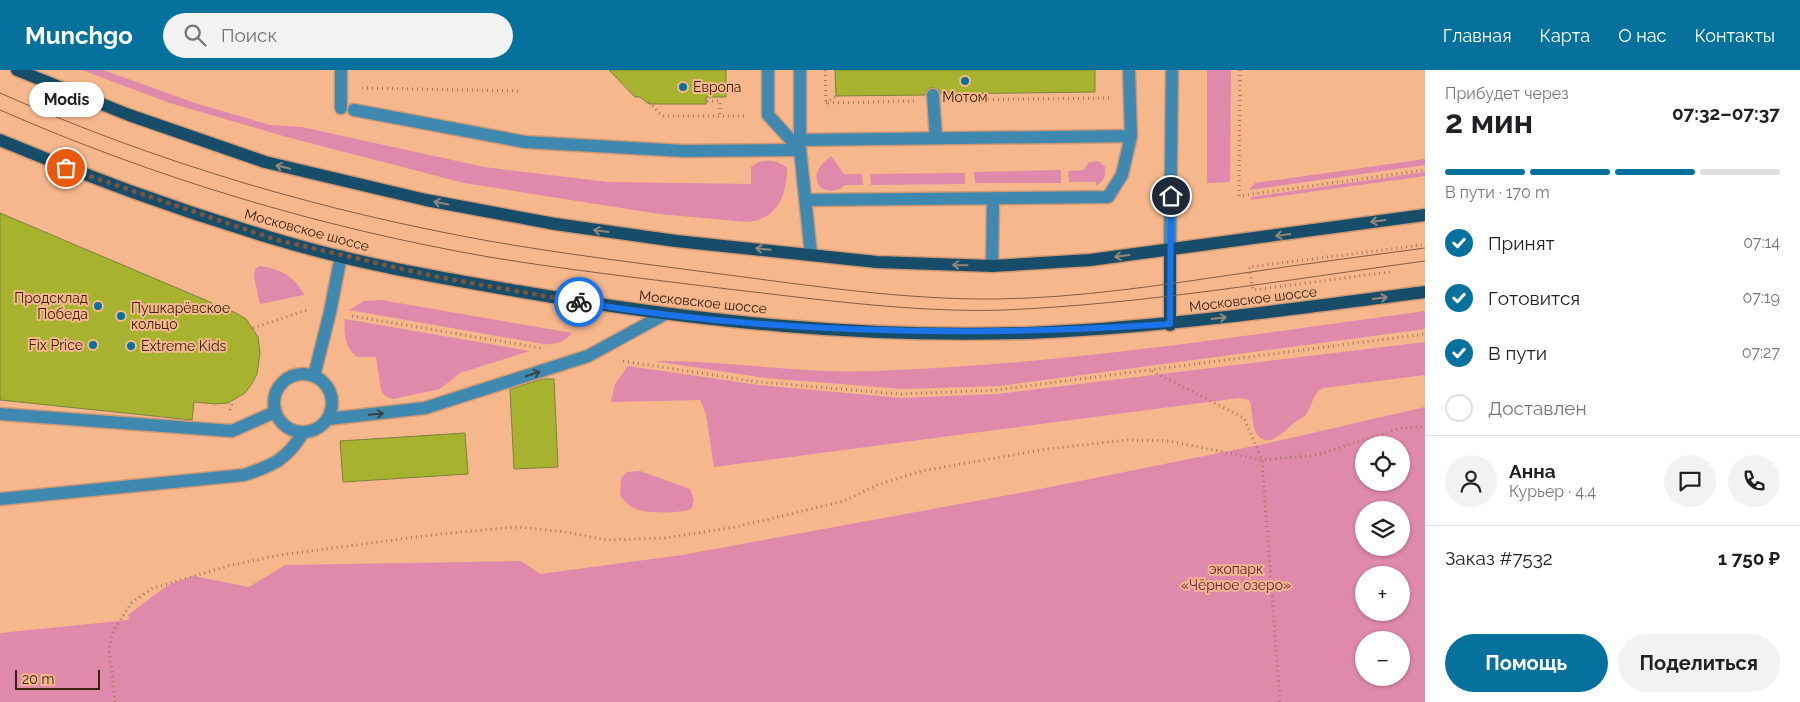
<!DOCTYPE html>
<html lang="ru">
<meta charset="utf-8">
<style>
:root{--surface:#fff;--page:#f2f2f2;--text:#202124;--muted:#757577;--line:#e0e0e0;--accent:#06719d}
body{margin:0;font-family:Raleway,sans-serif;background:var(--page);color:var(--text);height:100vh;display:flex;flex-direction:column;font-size:19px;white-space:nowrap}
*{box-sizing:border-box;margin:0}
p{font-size:16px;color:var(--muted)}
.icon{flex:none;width:28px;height:28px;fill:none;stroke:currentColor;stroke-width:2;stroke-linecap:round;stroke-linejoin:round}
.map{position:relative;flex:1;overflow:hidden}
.side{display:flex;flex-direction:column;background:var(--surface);width:375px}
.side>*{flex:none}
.fabs{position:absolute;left:1355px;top:366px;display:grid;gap:10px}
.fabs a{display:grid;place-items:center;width:55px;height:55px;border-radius:50%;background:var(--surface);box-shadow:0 1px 4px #0004;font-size:25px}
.scale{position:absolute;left:15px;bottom:12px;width:85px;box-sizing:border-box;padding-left:5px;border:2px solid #392211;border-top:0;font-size:14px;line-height:18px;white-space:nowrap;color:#392211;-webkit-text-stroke:4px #f6b78d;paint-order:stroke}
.pin{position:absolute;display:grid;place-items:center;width:42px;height:42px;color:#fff;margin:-21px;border:2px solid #fff;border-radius:50%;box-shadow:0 1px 5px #0007}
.courier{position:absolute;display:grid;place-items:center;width:50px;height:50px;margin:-25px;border:4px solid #1a73e8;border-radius:50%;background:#fff;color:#222;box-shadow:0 1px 6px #0007}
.bubble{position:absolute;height:35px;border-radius:18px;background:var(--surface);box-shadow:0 1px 4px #0004;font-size:16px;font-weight:700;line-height:35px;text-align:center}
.head em{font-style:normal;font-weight:700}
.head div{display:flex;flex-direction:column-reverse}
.head{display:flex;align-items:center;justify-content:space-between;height:85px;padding:0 20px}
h1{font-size:32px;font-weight:700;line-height:38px}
.bar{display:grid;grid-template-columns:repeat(4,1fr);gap:8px 5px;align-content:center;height:60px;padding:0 20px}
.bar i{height:6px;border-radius:4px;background:var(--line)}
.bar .selected{background:var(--accent)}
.bar p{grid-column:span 4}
.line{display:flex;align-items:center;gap:12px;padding:0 20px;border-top:1px solid var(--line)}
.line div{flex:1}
.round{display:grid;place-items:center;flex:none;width:52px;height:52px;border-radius:26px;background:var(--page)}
ol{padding:0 20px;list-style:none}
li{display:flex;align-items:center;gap:15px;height:55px}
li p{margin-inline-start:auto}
li .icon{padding:5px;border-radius:50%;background:var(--accent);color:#fff;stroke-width:4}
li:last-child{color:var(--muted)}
li i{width:28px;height:28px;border:2px solid var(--line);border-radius:50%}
.button{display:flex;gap:10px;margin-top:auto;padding:10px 20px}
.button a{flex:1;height:58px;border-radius:30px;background:var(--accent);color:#fff;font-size:20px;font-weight:700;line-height:58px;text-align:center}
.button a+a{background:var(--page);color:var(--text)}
header{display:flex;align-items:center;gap:30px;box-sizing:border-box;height:70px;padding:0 25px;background:var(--accent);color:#fff}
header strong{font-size:24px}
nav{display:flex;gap:28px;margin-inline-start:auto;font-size:18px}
.search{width:350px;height:45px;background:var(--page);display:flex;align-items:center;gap:12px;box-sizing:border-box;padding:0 18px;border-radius:28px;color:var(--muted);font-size:19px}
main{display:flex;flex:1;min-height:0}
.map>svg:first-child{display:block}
</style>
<header>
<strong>Munchgo</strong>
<div class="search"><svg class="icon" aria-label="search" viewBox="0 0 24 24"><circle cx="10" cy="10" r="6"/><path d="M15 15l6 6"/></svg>Поиск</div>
<nav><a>Главная</a><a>Карта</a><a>О нас</a><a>Контакты</a></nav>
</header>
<main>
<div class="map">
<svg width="1425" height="632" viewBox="0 0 1425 632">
<rect width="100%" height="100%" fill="#f6b78d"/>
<!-- green -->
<g fill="#df89ab" fill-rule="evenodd">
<path d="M82 0H103L195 33 270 55 302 57 484 97 608 112 751 114V97C761 88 777 89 787 98 787 124 778 149 748 152L659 144 464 113 283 66 170 33Z"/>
<path d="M1207 0H1231L1230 112 1207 113Z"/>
<path d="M831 86 844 104H862L863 115H845C838 122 830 122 821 118 811 104 820 95 831 86Z"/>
<path d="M1425 89V95L1249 120 1255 113Z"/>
<path d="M1098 91 1105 97C1106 106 1104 111 1096 116V112H1069L1068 101 1084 100 1089 92Z"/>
<path d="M1061 100V113H975L974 102Z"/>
<path d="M1425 102V106L1251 130V127Z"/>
<path d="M965 103V114L871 115 870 104Z"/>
<path d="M259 196C279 198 296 207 304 225L260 234 254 207 255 199Z"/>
<path d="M381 230 572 263C565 272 555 275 543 274L349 240 364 231Z"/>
<path d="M1425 241V259L999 316 902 319 766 308 654 291C727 290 799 304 872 301 1058 295 1241 266 1425 241Z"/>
<path d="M345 249 530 281 460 303 440 319 393 329 385 326 381 320 376 287H358C345 279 343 262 345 249Z"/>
<path d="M1425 272V305L1323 318C1312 324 1313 334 1307 343 1305 347 1302 347 1298 350 1288 356 1270 382 1257 364 1252 357 1252 343 1251 334L1249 330 1239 328 714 397 706 344 700 330 611 332 615 314 628 296 759 315 901 328 997 324Z"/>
<path d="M1425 337V632H0V563L129 550 128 545 168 515 193 506 249 517 285 495 521 491 540 504 682 485 1020 423 1269 373ZM1364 375H1401V412H1364ZM1364 440H1401V478H1364ZM1364 505H1401V542H1364ZM1364 570H1401V608H1364Z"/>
<path d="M640 401 690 419 694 430 692 438C684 444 648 443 639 440 631 438 624 432 620 425L621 408 627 402Z"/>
</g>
<!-- building -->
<g fill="#a7b32e" stroke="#7a823e">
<path d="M609 0H726V27H706V34H649L640 27H635Z"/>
<path d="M835 0H1095V22L941 24 939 20 933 17 928 19 925 25 836 26Z"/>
<path d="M0 143 236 243 246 249 258 267 260 283 257 304 251 315 245 323 228 333 215 334 194 332 192 350 0 330Z"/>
<path d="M542 309H554L558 397 514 399 510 319Z"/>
<path d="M465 363 468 404 343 412 340 371Z"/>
</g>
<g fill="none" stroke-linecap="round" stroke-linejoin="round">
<defs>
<g id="minor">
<path d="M768 0V45L800 80"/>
<path d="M800 0V80L811 184"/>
<path d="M1129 0 1131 66"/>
<path d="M933 25 936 68"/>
<path d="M341 38V0"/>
<path d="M354 40 525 72 684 81 800 80"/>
<path d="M800 70 1131 66 1122 105 1108 127 806 130"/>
<path d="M1170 180 1172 0"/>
<path d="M992 196 993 128"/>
<circle cx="303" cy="333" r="29"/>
<path d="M314 306 330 242 341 186"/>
<path d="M0 344 232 361 275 342"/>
<path d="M328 349 425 338 588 286 665 244"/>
<path d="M0 429 244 405C274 395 286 390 303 363"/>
</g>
<g id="major">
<path d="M17 0 129 45 265 92 426 130 555 154 676 171 877 192 992 196 1090 190 1425 145"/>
<path d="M0 70C90 108 181 141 275 169 354 193 436 207 517 221 692 251 870 270 1048 262 1174 256 1299 238 1425 222"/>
<path d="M1170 180V255"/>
</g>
</defs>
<!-- minor casing -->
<use href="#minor" stroke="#d09974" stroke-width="15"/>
<!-- major casing -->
<use href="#major" stroke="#d09974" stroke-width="15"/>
<!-- path -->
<g stroke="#a57758" stroke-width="3" stroke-dasharray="1 4" stroke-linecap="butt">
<path d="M825 0 826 33 914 31"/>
<path d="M1240 0 1239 126 1425 100"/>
<path d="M362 18 520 21"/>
<path d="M953 30 1109 28"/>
<path d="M707 31H720V46"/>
<path d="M649 32 662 46H747"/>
<path d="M826 33 836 26"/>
<path d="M1390 202 1253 220 1249 197 1422 175"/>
<path d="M352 246 541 278"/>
<path d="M253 258 310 239"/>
<path d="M623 291 758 312 901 324 996 320 1425 264"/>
<path d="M1152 301 1244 348 1262 390 1280 632"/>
<path d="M230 340 233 331"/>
<path d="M115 632 109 578 114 560 132 532 153 518 228 496 280 485 439 464 517 457 566 462 606 470 665 468 736 457 844 431 877 415 921 401 1047 379 1126 370 1169 371 1262 390 1316 385 1401 358 1425 357"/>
</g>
<!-- minor -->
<use href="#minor" stroke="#3f89b1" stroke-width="12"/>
<!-- major -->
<use href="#major" stroke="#174d68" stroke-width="12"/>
<!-- tram -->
<g stroke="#845d42" stroke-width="1">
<path d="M0 23C155 92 321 141 489 171 563 184 638 193 713 203 807 215 902 230 997 229 1079 228 1162 215 1244 203 1304 194 1365 186 1425 178"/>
<path d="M0 40C155 108 322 158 489 187 568 200 648 209 728 219 816 229 915 243 1004 240 1145 234 1285 210 1425 191"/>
</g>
</g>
<!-- one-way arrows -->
<defs><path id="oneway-shaft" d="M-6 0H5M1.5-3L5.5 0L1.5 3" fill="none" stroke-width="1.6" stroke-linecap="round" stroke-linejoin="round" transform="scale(1.25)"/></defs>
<g stroke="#92877c">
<use href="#oneway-shaft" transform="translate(283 97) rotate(-167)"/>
<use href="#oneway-shaft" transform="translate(441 133) rotate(-169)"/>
<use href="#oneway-shaft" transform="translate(1378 151) rotate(172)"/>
<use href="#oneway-shaft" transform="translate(601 161) rotate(-172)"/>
<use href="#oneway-shaft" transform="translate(1283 165) rotate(172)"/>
<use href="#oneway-shaft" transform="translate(763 179) rotate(-174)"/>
<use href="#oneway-shaft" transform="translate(1122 186) rotate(173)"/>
<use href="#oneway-shaft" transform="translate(960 195) rotate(-179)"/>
<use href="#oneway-shaft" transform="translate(1380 228) rotate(-7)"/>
<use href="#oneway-shaft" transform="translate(1219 248) rotate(-7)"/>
</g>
<g stroke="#3b4141">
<use href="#oneway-shaft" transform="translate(533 304) rotate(-18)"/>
<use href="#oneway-shaft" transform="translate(376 344) rotate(-5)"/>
</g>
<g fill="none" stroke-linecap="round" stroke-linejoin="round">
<!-- done -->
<path stroke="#7b563c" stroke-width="5" stroke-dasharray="0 9" d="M66 98 277 170 438 207 579 232"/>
<!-- route -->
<path stroke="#1a73e8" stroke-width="6" d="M579 232C774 265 973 267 1170 254L1171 126"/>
</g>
<!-- markers -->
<g fill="#06719d" stroke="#f6b78d" stroke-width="2">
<circle cx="965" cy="11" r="5"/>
<circle cx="683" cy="17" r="5"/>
<circle cx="98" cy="236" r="5"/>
<circle cx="121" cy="246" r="5"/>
<circle cx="93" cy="275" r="5"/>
<circle cx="131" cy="276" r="5"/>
</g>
<g text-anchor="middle" stroke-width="4" stroke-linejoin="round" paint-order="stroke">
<!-- poi labels -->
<g font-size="14" fill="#392211" stroke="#f6b78d" text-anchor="start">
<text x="693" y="22">Европа</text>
<text x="965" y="32" text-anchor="middle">Мотом</text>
<text x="88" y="233" text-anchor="end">Продсклад<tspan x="88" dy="16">Победа</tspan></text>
<text x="131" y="243">Пушкарёвское<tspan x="131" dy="16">кольцо</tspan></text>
<text x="83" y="280" text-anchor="end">Fix Price</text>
<text x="141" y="281">Extreme Kids</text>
</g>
<!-- street labels -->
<g font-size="14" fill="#392211" stroke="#f6b78d">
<text transform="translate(307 160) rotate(15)" y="5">Московское шоссе</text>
<text transform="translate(1253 229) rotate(-7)" y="5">Московское шоссе</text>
<text transform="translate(703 232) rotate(6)" y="5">Московское шоссе</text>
</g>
<!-- park labels -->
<g font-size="14" fill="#60193b" stroke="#f6b78d">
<text x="1236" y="504">экопарк<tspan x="1236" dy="16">«Чёрное озеро»</tspan></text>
</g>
</g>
</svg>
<div class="fabs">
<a><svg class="icon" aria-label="locate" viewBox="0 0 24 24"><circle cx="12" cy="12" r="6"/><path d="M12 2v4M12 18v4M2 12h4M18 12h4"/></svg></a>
<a><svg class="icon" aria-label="layers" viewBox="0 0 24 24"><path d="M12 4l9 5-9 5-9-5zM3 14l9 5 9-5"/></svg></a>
<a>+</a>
<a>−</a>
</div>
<div class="scale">20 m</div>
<div class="pin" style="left:66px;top:98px;background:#ea580c"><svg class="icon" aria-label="bag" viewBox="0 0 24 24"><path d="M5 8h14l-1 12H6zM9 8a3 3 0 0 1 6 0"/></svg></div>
<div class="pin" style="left:1171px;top:126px;background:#1f2937"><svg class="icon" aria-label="home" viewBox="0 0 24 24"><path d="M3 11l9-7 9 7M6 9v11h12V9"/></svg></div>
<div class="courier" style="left:579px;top:232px"><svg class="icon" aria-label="bike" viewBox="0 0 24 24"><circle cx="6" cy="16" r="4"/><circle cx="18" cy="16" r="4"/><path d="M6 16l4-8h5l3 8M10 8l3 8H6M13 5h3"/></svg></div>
<div class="bubble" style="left:29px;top:12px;width:75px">Modis</div>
</div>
<section class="side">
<div class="head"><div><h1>2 мин</h1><p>Прибудет через</p></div><em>07:32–07:37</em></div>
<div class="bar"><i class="selected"></i><i class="selected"></i><i class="selected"></i><i></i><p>В пути · 170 m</p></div>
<ol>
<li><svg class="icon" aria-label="check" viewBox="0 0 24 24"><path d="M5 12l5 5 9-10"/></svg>Принят<p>07:14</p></li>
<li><svg class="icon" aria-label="check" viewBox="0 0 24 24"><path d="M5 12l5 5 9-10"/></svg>Готовится<p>07:19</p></li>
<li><svg class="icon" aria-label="check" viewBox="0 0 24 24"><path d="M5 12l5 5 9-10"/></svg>В пути<p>07:27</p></li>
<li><i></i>Доставлен</li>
</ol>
<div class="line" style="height:90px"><a class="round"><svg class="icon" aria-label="person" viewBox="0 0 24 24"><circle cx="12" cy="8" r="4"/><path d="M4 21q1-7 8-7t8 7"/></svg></a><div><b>Анна</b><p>Курьер · 4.4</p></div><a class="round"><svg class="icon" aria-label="chat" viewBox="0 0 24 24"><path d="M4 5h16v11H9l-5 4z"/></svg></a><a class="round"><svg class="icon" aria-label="phone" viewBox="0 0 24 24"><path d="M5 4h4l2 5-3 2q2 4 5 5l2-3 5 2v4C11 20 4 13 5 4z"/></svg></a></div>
<div class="line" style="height:65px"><div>Заказ #7532</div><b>1 750 ₽</b></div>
<div class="button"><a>Помощь</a><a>Поделиться</a></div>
</section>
</main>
